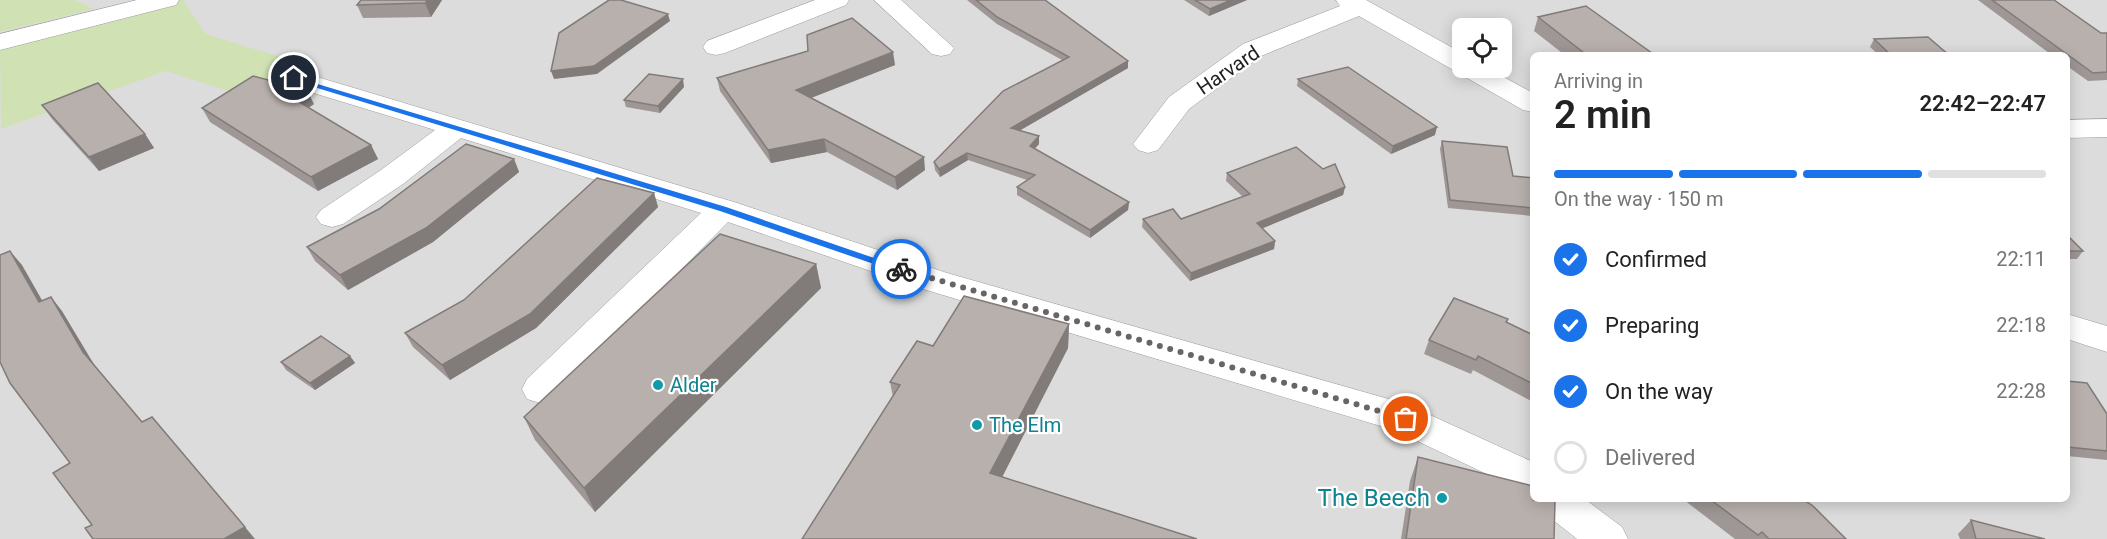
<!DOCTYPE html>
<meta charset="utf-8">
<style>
:root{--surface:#fff;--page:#f6f6f6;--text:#222;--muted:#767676;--line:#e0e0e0;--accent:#1a73e8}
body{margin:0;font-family:Roboto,sans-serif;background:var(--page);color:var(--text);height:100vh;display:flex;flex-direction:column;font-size:22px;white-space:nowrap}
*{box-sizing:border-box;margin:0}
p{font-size:20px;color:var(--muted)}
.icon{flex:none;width:33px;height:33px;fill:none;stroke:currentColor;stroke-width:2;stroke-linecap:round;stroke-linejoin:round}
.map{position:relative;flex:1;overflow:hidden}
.panel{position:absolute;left:1530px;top:52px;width:540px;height:450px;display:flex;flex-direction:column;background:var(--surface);border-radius:9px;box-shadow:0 3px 15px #0003}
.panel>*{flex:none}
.fabs{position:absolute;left:1452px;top:18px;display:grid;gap:12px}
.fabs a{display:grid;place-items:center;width:60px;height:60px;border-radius:9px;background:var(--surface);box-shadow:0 3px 15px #0003;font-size:30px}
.pin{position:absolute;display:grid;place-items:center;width:51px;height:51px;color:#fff;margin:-26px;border:3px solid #fff;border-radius:50%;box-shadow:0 2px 6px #0007}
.courier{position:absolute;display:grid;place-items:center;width:60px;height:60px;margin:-30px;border:4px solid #1a73e8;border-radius:50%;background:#fff;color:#222;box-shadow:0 2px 8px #0007}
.head em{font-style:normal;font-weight:600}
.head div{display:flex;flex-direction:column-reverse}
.head{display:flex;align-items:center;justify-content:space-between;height:102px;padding:0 24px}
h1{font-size:39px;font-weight:600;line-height:45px}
.bar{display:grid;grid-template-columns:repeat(4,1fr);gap:9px 6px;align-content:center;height:72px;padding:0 24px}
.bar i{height:8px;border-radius:4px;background:var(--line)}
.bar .active{background:var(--accent)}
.bar p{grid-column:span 4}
ol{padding:0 24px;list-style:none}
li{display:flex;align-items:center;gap:18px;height:66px}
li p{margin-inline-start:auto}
li .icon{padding:6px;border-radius:50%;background:var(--accent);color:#fff;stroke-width:4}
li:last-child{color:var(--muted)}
li i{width:33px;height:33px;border:3px solid var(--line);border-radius:50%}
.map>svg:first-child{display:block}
</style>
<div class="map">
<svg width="2107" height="539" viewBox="0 0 2107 539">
<rect width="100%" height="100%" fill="#efebe7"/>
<!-- residential -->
<path fill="#dddcdd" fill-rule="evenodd" d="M75 0H2107V539H0V32L93 9ZM1462 28H1502V68H1462ZM1533 56H2067V500H1533Z"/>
<!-- grass -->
<g fill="#d0e2b3">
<path d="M0 0H75L94 9 0 32Z"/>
<path d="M178 0H183L206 34 300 63 238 94 166 71 1 129 0 45Z"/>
</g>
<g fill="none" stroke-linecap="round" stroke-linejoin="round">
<defs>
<g id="street">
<path d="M137 0H179L176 5 0 50V34Z"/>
<path d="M815 0H849L846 5 725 53 716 55 707 53 703 47 707 41Z"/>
<path d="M874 0H901L954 48 950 54 941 56 932 54Z"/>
<path d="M1336 0H1366L1462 53V68H1487L1533 93V112L1523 110 1359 16 1261 56 1189 109 1158 150 1148 153 1138 150 1133 144 1169 97 1243 44 1340 6Z"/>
<path d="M294 70 734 202 947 273 1406 404 1533 462V496L1394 430 923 289 728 222 553 399 540 403 527 399 522 389 527 379 701 213 461 138 403 184 343 224 332 227 321 224 316 217 321 210 381 170 435 130 284 84 280 78 284 72Z"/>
<path d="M2107 119V137L2067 138V120Z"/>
<path d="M2067 314 2107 326V352L2067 339Z"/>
<path d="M1537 500H1586L1622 527 1628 539H1577L1543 512Z"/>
</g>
</defs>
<!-- street casing -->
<use href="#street" stroke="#9c9c9c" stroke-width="1"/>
<!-- street -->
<use href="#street" fill="#fff" fill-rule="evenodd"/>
</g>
<!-- wall -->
<g fill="#9e9795">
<path d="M361 0H442L431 17 363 18 357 5Z"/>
<path d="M967 0H1045L1128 61V68L1020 130 1039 136V144L1034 149 1129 202 1128 210 1090 238 1017 195V187L1027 180 968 160 940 177 935 170 934 162 1062 60 997 24Z"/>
<path d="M1184 0H1247L1209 16Z"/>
<path d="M1978 0H2056L2055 1 2101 33H2107V80L2088 81 2067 66V56H2053Z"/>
<path d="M1538 17 1656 56H1566L1534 31Z"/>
<path d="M1874 39 1950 56H1880L1870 47Z"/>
<path d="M895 65 811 98 925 170 897 190 827 152 771 163 720 91 717 78Z"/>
<path d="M1298 79 1435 135 1391 154 1297 86Z"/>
<path d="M684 87 660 113 626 107 624 100Z"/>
<path d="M314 104 308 108 371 145 378 159 318 191 210 122 202 108Z"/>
<path d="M42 105 145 134 154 148 99 171 52 119Z"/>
<path d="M1442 141 1513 176 1533 178V216L1448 208 1440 149Z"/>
<path d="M514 159 519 172 433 242 348 290 315 261 307 247Z"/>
<path d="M1227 173 1345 187 1343 195 1262 228 1275 241 1274 249 1190 281 1142 227 1143 219H1181L1243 197 1226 181Z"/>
<path d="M654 193 658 207 536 328 450 380 413 347 405 333Z"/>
<path d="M2067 235 2083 251 2077 259H2067Z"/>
<path d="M816 264 821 288 595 512 535 440 524 417Z"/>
<path d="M1507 322 1533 335V402L1473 370 1471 374 1424 354 1429 340Z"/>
<path d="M1069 324 1068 348 1002 477 802 539 893 397 890 382 933 346Z"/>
<path d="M350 356 355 363 315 390 286 370 281 362Z"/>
<path d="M2067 381 2107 414V460L2067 456Z"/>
<path d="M1418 457 1554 539H1401L1410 481Z"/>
<path d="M1684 500H1804L1846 539H1735Z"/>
<path d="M1971 520 2045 539H1960L1958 534Z"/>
</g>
<!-- shaded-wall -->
<g fill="#817b79">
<path d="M428 0H442L431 17 425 3Z"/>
<path d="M1231 0H1247L1209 16 1210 9Z"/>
<path d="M668 14 670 21 597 74 554 79 551 71Z"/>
<path d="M893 52 895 65 798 103 796 90Z"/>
<path d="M1128 61V68L1012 135 1011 128Z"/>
<path d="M683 79 684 87 660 113 658 106Z"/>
<path d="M307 90 314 104 301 113 294 99Z"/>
<path d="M1437 127 1435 135 1391 154 1393 146Z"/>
<path d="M145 134 154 148 99 171 89 157Z"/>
<path d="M1039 136V144L1030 154V146Z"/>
<path d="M824 139 827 152 771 163 768 150Z"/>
<path d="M371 145 378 159 318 191 311 177Z"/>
<path d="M967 153 968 160 940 177 939 169Z"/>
<path d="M924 157 925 170 897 190 895 177Z"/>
<path d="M514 159 519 172 433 242 348 290 340 275Z"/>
<path d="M1345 187 1343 195 1256 231 1257 223Z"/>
<path d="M654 193 658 207 536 328 450 380 442 365Z"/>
<path d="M1129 202 1128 210 1090 238V230Z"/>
<path d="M1275 241 1274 249 1190 281 1191 273Z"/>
<path d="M10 251 22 265 51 316 39 302Z"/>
<path d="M816 264 821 288 595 512 584 488Z"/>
<path d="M51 297 62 311 95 366 83 352Z"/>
<path d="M1069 324 1068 348 992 497 990 473Z"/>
<path d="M350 356 355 363 315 390 310 383Z"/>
<path d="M245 527 255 539H224Z"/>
</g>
<!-- building -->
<g fill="#b8b0ad" stroke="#817b79" stroke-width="1.5">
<path d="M361 0H428L425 3 357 5Z"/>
<path d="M609 0H621L668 14 594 66 551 71 559 33Z"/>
<path d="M976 0H1045L1128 61 1011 128 1039 136 1030 146 1129 202 1090 230 1017 187 1035 175 967 153 939 169 934 162 1003 91 1069 57 997 17Z"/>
<path d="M1195 0H1231L1210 9Z"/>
<path d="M1992 0H2054L2101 33H2107V72L2093 73Z"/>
<path d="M1586 6 1656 56H1588L1538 17Z"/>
<path d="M852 18 893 52 796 90 924 157 895 177 824 139 768 150 717 78 808 51 807 35Z"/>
<path d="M1928 37 1950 56H1892L1874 39Z"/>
<path d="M1348 67 1437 127 1393 146 1298 79Z"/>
<path d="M649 74 683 79 658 106 624 100Z"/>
<path d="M253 76 307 90 294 99 371 145 311 177 202 108Z"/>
<path d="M98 83 145 134 89 157 42 105Z"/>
<path d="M1442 141 1507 147 1513 176 1533 178V208L1450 200Z"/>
<path d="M466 144 514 159 426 228 340 275 307 247 379 209Z"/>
<path d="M1296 147 1323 169 1335 164 1345 187 1257 223 1275 241 1191 273 1143 219 1173 209 1181 219 1250 194 1227 173Z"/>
<path d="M597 178 654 193 530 314 442 365 405 333 464 300Z"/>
<path d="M720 234 816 264 584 488 524 417Z"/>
<path d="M2067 235 2083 251H2067Z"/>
<path d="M10 251 39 302 51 297 83 352 142 422 152 417 245 527 224 539H93L85 528 92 525 53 473 70 463 10 383 0 362V255Z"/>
<path d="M964 296 1069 324 990 473 1197 539H802L900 385 890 382 917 341 933 346Z"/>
<path d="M1454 298 1508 319 1506 322 1533 335V384L1478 356 1476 360 1429 340Z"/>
<path d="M321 336 350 356 310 383 281 362Z"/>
<path d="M2067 381 2087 383 2107 414V451L2067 447Z"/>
<path d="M1418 457 1533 486V500H1555L1554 539H1406Z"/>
<path d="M1711 500H1804L1813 506 1846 539H1769L1762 532 1758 535Z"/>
<path d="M1971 520 2045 539H1976Z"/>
</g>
<!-- route -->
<path fill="#1a73e8" d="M291 76 726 207 906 269 904 272H897L720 211 291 80Z"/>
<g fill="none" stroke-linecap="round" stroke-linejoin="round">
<!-- done -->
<path stroke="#686665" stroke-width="6" stroke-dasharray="0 10.8" d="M901 269 1406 419"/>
</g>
<!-- markers -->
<g fill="#0f9aa8" stroke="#fff" stroke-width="2">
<circle cx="658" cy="385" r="6"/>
<circle cx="977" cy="425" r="6"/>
<circle cx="1442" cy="498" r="6"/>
</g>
<g text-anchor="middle" stroke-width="4.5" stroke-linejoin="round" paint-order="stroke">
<!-- street labels -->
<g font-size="20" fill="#1f1f1f" stroke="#fff">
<text transform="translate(1228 70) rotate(-34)" y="7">Harvard</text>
</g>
<!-- culture labels -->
<g font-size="20" fill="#0d838f" stroke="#fff" text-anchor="start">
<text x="670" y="392">Alder</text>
<text x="989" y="432">The Elm</text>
</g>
<!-- near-culture labels -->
<g font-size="24" fill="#0d838f" stroke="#fff" text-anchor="end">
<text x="1430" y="506">The Beech</text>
</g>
</g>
</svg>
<div class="fabs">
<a><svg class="icon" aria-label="locate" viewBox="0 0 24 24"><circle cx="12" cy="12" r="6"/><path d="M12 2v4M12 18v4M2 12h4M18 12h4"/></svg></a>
</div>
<div class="pin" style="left:1406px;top:419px;background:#ea580c"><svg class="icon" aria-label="bag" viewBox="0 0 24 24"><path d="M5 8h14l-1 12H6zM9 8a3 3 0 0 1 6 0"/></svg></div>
<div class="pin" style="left:294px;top:78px;background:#1f2937"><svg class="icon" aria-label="home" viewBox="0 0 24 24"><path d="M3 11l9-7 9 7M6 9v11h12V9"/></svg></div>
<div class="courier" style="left:901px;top:269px"><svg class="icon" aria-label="bike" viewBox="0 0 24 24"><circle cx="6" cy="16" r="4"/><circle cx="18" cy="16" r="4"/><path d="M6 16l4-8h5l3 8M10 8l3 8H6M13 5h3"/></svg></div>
<section class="panel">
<div class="head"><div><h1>2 min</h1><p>Arriving in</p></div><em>22:42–22:47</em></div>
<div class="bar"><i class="active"></i><i class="active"></i><i class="active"></i><i></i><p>On the way · 150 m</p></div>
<ol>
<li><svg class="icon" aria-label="check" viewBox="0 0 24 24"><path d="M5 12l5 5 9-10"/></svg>Confirmed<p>22:11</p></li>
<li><svg class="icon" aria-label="check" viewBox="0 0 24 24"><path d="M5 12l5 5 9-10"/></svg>Preparing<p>22:18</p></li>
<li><svg class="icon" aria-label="check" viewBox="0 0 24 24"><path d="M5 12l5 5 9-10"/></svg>On the way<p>22:28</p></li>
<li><i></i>Delivered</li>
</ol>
</section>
</div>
